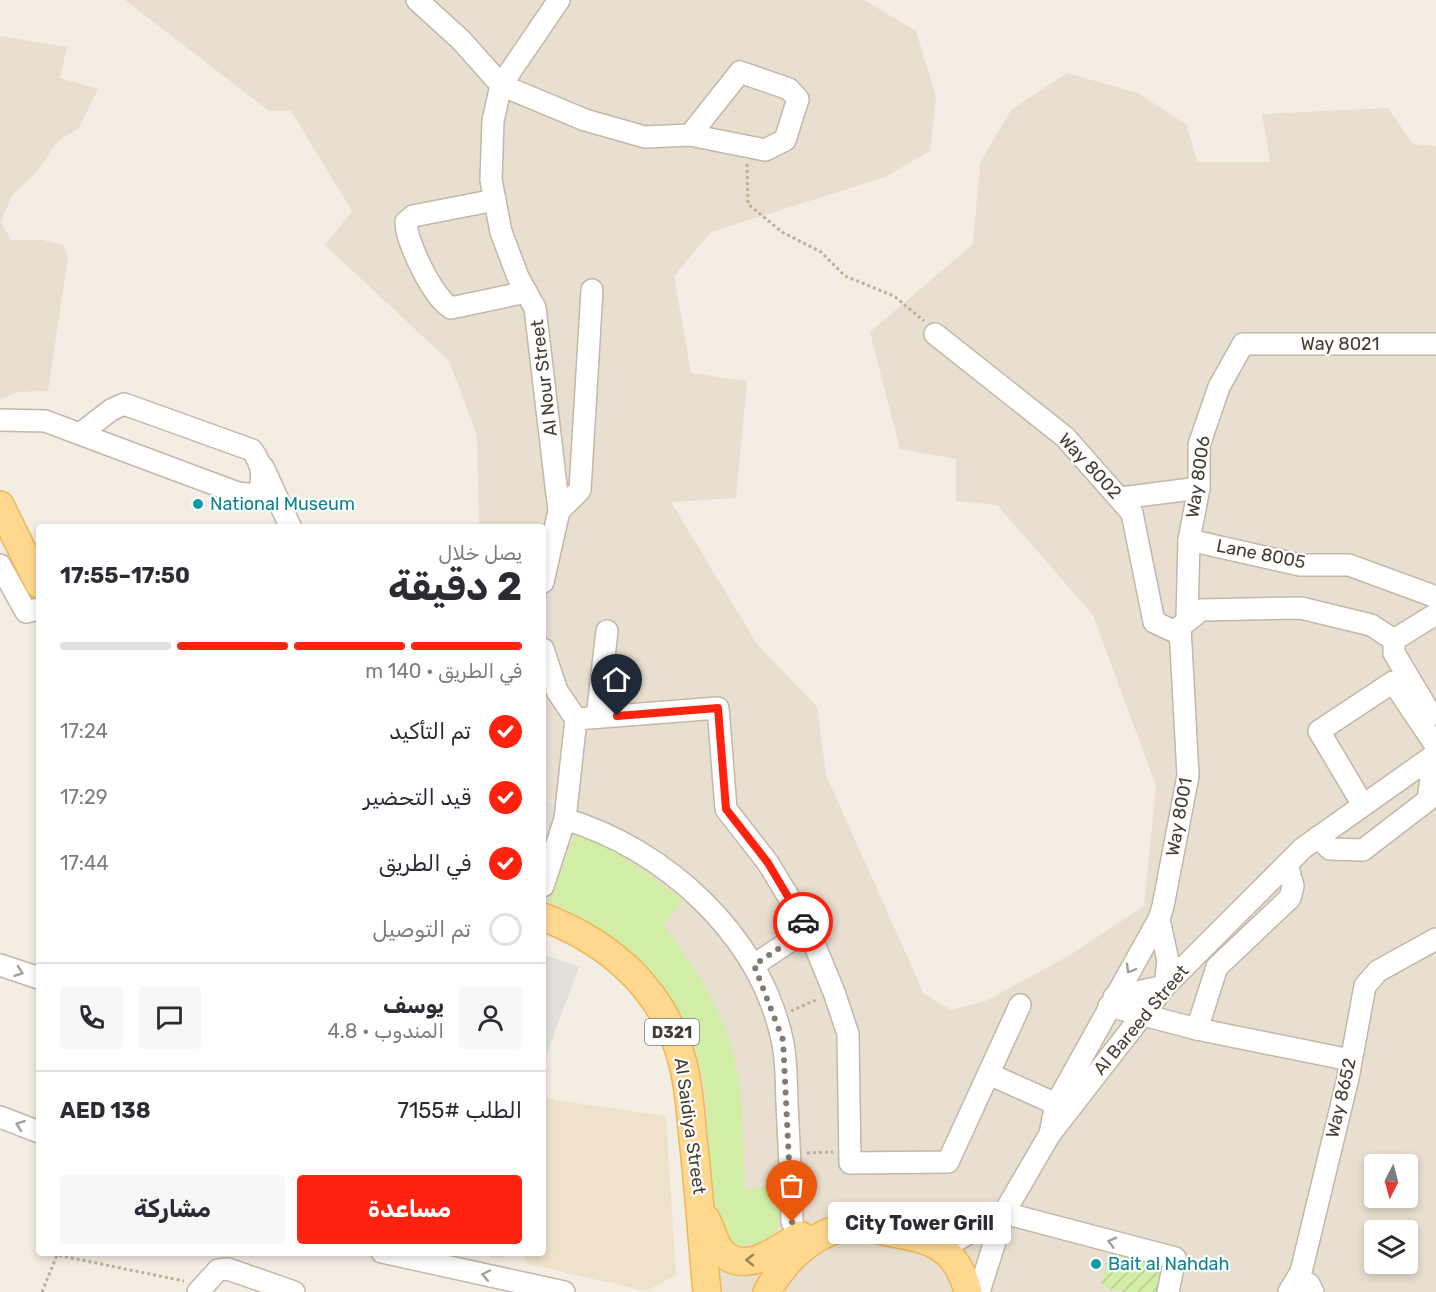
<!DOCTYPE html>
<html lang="ar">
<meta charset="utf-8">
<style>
:root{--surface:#fff;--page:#f7f7f7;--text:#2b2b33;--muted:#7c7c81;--line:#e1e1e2;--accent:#ff220e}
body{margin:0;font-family:Rubik,Vazirmatn,sans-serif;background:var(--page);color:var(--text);direction:rtl;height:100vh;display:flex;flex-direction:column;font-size:22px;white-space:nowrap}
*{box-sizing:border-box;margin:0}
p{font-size:20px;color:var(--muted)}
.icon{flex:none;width:33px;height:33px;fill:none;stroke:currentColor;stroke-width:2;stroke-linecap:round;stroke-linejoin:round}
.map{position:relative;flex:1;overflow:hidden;direction:ltr}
.details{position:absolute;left:36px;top:524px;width:510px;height:732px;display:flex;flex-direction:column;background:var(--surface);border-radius:6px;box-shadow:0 3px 9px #0003;direction:rtl}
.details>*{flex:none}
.needle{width:39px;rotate:186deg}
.fabs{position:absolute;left:1364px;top:1154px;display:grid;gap:12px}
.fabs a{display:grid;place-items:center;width:54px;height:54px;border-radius:6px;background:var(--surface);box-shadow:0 3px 9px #0003;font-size:30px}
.pin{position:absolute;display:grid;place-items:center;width:51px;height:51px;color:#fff;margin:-62px -26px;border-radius:50% 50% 50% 0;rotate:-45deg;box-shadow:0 0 6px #0007}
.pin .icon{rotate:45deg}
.courier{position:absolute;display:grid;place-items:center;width:60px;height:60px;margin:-30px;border:4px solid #ff220e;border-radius:50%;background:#fff;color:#222;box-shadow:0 2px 8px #0007}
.bubble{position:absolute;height:42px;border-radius:6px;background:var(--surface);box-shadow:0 3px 9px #0003;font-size:20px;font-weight:700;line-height:42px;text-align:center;direction:rtl}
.head em{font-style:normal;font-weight:700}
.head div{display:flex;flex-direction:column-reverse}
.head{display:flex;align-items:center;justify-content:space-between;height:102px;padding:0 24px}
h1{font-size:39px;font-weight:700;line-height:45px}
.bar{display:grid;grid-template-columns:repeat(4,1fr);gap:9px 6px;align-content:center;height:72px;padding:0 24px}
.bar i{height:8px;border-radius:4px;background:var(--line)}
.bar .active{background:var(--accent)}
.bar p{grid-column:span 4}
.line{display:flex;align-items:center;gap:15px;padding:0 24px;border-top:2px solid var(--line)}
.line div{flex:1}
.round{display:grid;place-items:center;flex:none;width:63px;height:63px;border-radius:6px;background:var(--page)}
ol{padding:0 24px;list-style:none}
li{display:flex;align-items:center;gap:18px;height:66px}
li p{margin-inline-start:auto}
li .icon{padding:6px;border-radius:50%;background:var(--accent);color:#fff;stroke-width:4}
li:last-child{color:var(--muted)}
li i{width:33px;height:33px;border:3px solid var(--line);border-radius:50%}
.primary-button{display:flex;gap:12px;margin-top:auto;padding:12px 24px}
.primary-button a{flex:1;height:69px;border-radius:6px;background:var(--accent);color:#fff;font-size:24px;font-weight:700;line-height:69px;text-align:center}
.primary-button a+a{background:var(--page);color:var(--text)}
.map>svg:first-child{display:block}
</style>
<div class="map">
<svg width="1436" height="1292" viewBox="0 0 1436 1292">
<defs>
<pattern id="garden-furrows" width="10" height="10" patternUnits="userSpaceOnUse" patternTransform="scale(1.5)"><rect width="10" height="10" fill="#d2eda6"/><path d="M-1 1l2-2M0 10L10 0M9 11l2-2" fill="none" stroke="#b6cc8f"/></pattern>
</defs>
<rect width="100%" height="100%" fill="#f3ede3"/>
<!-- residential -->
<g fill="#e8dfd0" fill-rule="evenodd">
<path d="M125 0H864L916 31 936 97 930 151 885 177 711 232 674 276 691 373 747 381 736 498 671 502 757 644 817 707 826 775 924 994 951 1010 986 1001 1070 955 1144 906 1156 786 1093 615 997 505 956 501V459L900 449 870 332 973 244 980 163 1011 110 1067 73 1138 93 1187 125 1197 162H1270L1262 114 1388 108 1413 144 1436 146V1292H713L670 1019 543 914V863L565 805 543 798V526H479L477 435 449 361 325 245 352 211 291 111H269ZM1374 1164H1407V1197H1374ZM1374 1230H1407V1263H1374Z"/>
<path d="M0 36 67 47 60 78 98 89 79 128 57 142 37 172 12 195 1 222 11 240H43L63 245 68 257 48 391 17 392 0 400Z"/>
</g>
<!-- education -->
<path fill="#eee2cb" d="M543 1096 555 1100 666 1116 676 1275 646 1291 528 1264 524 1256 506 1253 502 1259 471 1253 543 1252Z"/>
<!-- park -->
<path fill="#d2eda6" d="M576 831C614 851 650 872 683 901L663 925C697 968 725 1015 737 1070 744 1103 743 1154 745 1189L778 1186C782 1228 784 1243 736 1246 732 1242 725 1239 723 1234 701 1190 713 1133 704 1085 686 989 634 940 549 902Z"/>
<!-- garden -->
<path fill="url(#garden-furrows)" d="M1109 1251 1165 1265 1158 1292H1123L1101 1286Z"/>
<!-- parking -->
<g fill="#e3e0dc">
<path d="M543 799 566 807 552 847 543 844Z"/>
<path d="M543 954 579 967 543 1064Z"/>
</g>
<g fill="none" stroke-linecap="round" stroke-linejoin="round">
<defs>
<g id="minor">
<path d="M417 0 461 40 501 85 493 121 491 180 501 232 518 277 535 308 559 511 543 582"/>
<path d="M559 0 501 85 585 120 645 137 690 135 765 150 785 140 798 99 789 89 740 72 690 135"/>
<path d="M495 200 413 216 406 222C406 241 433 298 451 308L526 292"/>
<path d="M935 334 1065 437 1132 513 1154 622 1180 634"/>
<path d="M0 420 45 421 238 493 258 495C264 476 263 466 252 450L124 404 111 410 80 434"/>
<path d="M263 467 290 526"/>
<path d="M1121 498 1199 488"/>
<path d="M559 511 580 490 592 290"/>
<path d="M1189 540 1300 565H1349L1436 597"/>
<path d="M0 565 26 612 39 609"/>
<path d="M1187 619 1189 540 1199 488V445L1219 387 1243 344H1436"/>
<path d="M543 649 557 691 576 719 565 819 543 886"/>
<path d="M1431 715 1394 653V640L1436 614"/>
<path d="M597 717 607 631"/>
<path d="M576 719 718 708 726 809 768 863 808 929 834 992 848 1034 850 1163 948 1162 1020 1005"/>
<path d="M1363 805 1319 731 1393 682 1436 746"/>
<path d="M565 819C665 849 759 934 782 1039 787 1060 786 1082 787 1103 789 1143 791 1182 792 1222"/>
<path d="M1318 837 1330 849 1363 850 1428 800 1431 777 1422 764"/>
<path d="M1159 919 1168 961 1165 986"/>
<path d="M0 965 39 978"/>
<path d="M754 965 808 929"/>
<path d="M1114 997 1165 986"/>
<path d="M1109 1006 1197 1029 1350 1060"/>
<path d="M1197 1029 1217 967 1290 898 1293 886 1287 864"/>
<path d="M989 1074 1056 1104"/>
<path d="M0 1117 39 1132"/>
<path d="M1050 1134 1056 1104 1159 919 1163 906 1188 776 1180 627 1201 610 1301 608 1371 625 1394 640"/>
<path d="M1004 1213 1175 1258 1168 1292"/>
<path d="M943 1248 1004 1213"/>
<path d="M382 1252 564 1292"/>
<path d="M1297 1283 1309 1284 1313 1292"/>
<path d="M198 1292 218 1270 228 1269 294 1292"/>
<path d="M979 1292 1004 1213 1050 1134 1165 986 1303 848 1436 754"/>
<path d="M1289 1292 1301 1272 1348 1078 1365 986 1378 971 1436 939"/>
</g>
<g id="major">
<path d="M0 505 39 584"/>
<path d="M543 917C603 940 655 981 677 1044 688 1074 690 1107 693 1138 699 1189 702 1241 707 1292"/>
<path d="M706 1219C710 1227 713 1237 717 1245 738 1280 777 1251 800 1235"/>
<path d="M767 1292C782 1264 807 1239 837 1229 851 1224 869 1228 883 1231 927 1239 956 1243 968 1292"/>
</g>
</defs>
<!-- minor casing -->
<use href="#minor" stroke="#c3b7a7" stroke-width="24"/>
<!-- major casing -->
<use href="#major" stroke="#f0b754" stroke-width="30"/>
<!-- path -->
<g stroke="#c3af94" stroke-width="3" stroke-dasharray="3 3" stroke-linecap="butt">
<path d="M747 164 748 204 782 232 821 252 845 276 894 296 924 321"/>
<path d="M791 1011 818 999"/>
<path d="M807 1153 833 1152"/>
<path d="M42 1292 57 1255 184 1281"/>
</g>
<!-- minor -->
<use href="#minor" stroke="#fff" stroke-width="21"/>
<!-- major -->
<use href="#major" stroke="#ffd890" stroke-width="27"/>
</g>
<!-- one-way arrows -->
<defs><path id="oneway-chevron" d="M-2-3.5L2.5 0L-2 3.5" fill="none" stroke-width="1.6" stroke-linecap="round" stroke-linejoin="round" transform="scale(1.5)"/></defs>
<g stroke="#a29e98">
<use href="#oneway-chevron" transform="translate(1130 969) rotate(120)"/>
<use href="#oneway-chevron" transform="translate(19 972) rotate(20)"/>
<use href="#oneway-chevron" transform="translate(20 1125) rotate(-160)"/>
<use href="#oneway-chevron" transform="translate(1112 1242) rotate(-165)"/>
<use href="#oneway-chevron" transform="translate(486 1275) rotate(-168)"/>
</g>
<use stroke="#99835c" href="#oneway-chevron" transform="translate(750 1260) rotate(-179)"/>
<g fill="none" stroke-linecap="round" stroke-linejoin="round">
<!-- done -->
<path stroke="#837b70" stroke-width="6" stroke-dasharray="0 10.8" d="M792 1222 783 1040 754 965 808 929 803 922"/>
<!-- route -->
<path stroke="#ff220e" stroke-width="8" d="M617 716 718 708 726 809 768 863 803 922"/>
</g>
<!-- markers -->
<g fill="#0f9aa8" stroke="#fff" stroke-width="2">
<circle cx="198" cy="504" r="6"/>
<circle cx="1096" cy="1264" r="6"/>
</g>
<g text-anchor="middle" stroke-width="4.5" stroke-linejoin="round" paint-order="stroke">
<!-- shield labels -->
<rect fill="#fff" stroke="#7e7770" stroke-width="1.5" x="645" y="1019" width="54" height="26" rx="4.5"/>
<g font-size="16" font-weight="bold" fill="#463d32">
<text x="672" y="1038">D321</text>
</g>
<!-- street labels -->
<g font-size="18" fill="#463d32" stroke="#fff">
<text x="1340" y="350">Way 8021</text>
<text transform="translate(544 378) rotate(-97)" y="6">Al Nour Street</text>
<text transform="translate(1090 466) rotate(47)" y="6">Way 8002</text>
<text transform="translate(1198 477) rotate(-82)" y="6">Way 8006</text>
<text transform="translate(1261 554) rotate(11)" y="6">Lane 8005</text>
<text transform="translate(1179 817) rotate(-80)" y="6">Way 8001</text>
<text transform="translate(1141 1020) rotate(-50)" y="6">Al Bareed Street</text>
<text transform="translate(1341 1098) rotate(-77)" y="6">Way 8652</text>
<text transform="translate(690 1126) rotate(82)" y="6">Al Saidiya Street</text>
</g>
<!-- culture labels -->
<g font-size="18" fill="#0d838f" stroke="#fff" text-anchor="start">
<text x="210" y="510">National Museum</text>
<text x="1108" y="1270">Bait al Nahdah</text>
</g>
</g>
</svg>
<div class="fabs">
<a><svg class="needle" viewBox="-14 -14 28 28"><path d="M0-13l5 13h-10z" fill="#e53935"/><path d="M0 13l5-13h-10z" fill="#7c7c81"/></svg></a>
<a><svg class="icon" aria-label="layers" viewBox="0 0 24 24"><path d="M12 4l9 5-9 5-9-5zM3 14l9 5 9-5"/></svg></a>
</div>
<div class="pin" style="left:792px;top:1222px;background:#ea580c"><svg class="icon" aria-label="bag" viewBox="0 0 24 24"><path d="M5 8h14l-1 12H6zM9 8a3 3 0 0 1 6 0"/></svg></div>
<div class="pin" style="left:617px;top:716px;background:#1f2937"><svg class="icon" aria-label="home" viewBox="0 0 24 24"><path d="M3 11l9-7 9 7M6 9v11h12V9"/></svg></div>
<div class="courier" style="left:803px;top:922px"><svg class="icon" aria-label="car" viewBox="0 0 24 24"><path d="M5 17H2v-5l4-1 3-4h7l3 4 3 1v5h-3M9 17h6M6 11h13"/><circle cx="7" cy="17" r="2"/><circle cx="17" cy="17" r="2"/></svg></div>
<div class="bubble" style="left:828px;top:1202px;width:183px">City Tower Grill</div>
<section class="details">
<div class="head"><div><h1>2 دقيقة</h1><p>يصل خلال</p></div><em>17:50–17:55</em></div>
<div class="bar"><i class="active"></i><i class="active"></i><i class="active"></i><i></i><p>في الطريق · 140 m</p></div>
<ol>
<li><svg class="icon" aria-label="check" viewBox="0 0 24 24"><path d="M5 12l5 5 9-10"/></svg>تم التأكيد<p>17:24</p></li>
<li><svg class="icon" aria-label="check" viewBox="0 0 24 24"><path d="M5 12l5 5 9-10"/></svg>قيد التحضير<p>17:29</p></li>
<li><svg class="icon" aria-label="check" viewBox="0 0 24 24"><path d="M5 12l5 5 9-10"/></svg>في الطريق<p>17:44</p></li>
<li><i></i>تم التوصيل</li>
</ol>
<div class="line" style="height:108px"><a class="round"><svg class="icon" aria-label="person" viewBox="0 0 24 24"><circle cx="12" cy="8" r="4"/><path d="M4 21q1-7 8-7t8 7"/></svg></a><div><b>يوسف</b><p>المندوب · 4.8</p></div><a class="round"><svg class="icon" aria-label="chat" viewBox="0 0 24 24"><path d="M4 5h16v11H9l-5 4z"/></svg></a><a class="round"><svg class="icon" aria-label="phone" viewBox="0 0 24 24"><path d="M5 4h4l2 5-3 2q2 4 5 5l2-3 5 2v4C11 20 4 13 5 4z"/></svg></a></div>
<div class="line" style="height:78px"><div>الطلب #7155</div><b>AED 138</b></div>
<div class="primary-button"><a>مساعدة</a><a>مشاركة</a></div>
</section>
</div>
